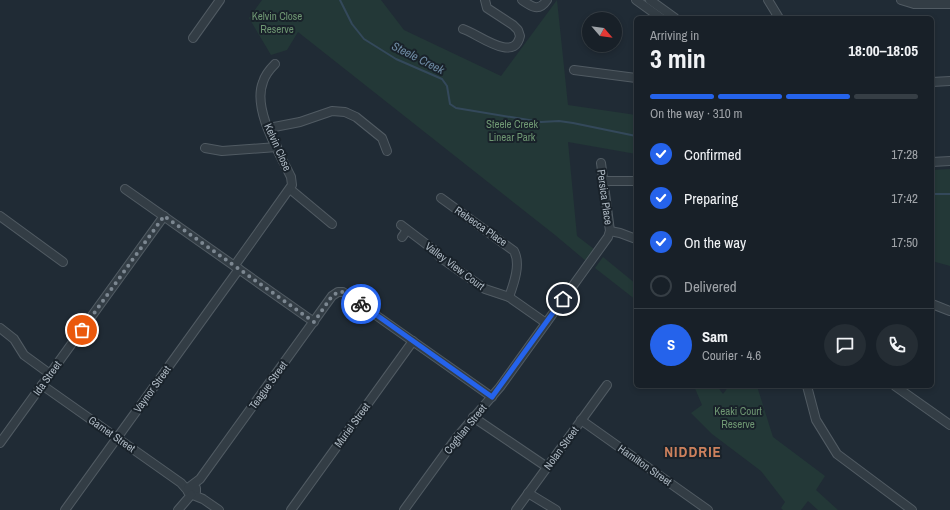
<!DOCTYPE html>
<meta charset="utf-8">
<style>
:root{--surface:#182028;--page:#252d34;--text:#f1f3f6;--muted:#9fa3a8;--line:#363e45;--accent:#2563eb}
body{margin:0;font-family:"Archivo Narrow",sans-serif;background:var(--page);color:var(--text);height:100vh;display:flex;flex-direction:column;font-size:15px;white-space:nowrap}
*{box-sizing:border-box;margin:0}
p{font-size:13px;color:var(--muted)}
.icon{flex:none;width:22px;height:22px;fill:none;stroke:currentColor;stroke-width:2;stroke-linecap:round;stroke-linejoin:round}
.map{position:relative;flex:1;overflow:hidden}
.panel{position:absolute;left:634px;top:16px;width:300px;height:372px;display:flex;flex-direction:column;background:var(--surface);border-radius:6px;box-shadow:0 2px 6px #0003,0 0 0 1px var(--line)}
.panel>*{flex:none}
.needle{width:26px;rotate:118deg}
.tools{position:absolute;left:582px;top:12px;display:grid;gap:8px}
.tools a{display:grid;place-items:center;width:40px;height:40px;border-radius:50%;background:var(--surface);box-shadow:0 2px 6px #0003,0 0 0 1px var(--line);font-size:20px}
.pin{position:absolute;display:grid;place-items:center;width:34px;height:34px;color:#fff;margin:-17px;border:2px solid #fff;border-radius:50%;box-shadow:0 1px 4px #0007}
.courier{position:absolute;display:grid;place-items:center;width:40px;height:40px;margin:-20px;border:3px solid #2563eb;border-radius:50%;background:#fff;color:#222;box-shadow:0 1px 5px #0007}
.summary em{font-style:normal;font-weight:800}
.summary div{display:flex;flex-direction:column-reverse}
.summary{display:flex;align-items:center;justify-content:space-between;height:68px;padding:0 16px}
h1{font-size:26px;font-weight:800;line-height:30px}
.bar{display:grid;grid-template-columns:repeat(4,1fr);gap:6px 4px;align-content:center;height:48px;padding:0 16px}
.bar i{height:5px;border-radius:3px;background:var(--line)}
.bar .active{background:var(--accent)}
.bar p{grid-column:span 4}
.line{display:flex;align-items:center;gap:10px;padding:0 16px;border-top:1px solid var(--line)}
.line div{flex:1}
.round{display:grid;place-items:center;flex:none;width:42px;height:42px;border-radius:21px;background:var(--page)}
ol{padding:0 16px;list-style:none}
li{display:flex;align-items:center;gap:12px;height:44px}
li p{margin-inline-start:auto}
li .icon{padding:4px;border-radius:50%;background:var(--accent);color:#fff;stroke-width:4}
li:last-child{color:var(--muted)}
li i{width:22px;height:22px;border:2px solid var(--line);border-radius:50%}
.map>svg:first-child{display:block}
</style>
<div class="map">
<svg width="950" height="510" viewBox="0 0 950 510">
<rect width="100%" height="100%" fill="#202b35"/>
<!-- green -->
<g fill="#233837">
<path d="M262 0H381L404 30 501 76 557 0 568 105 636 115V154L568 142 577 236 594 249 586 261 555 235 298 32 287 50 271 55 249 18Z"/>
<path d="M950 169V266L932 261V170Z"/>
<path d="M603 257 636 284V300L595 268Z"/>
<path d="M694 386H717L723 394 729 386H757L773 437 825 476 816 490 838 510H818L808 501 801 510H783L781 508 785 502 761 471 712 434 691 413 702 405Z"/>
</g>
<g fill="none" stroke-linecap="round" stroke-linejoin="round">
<!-- stream -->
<g stroke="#34495b" stroke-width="2">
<path d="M340 0 352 24 364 39 396 59 442 79 447 86 450 104 456 108 541 122 559 121 573 123 636 136"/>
<path d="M932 194H950"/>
</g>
<defs>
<g id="minor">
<path d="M522 0C532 7 539 12 547 0"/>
<path d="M636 0 661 18"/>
<path d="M650 0 675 18"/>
<path d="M768 0 779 18"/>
<path d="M901 0 914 4H950"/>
<path d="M463 29C477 33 514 64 520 36L518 30 513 25 487 8 485 0"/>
<path d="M193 38 220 0"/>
<path d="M574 70 636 78"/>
<path d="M932 82 950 81"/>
<path d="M269 128 300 122 332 111 345 112 356 117 382 138 387 151"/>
<path d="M205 148 222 151 277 147"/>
<path d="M932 162 950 161"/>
<path d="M604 181H636"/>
<path d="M125 189 314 322"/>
<path d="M290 189 332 224"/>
<path d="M441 198 514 251C521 264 514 283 509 297"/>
<path d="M0 216 63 262"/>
<path d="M401 225 434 250 441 258 485 289 509 297 546 323"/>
<path d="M610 231 620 233 636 239"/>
<path d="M402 237 407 230"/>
<path d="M235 265 292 185 291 177C279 152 252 109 263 82 265 75 270 69 275 64"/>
<path d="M932 304 950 311"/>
<path d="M0 328 14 339 24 355 50 374"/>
<path d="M42 385 181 483 188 491"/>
<path d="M807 386 816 420 837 454 912 510"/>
<path d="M895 386 950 425"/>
<path d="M473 417 547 467"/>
<path d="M581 420 708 510"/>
<path d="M0 443 164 216"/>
<path d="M193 486 196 488V492L191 495 188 492V488L200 479 332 296 338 292H343L492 397"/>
<path d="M528 493 556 510"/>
<path d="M193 495 203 499 219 510"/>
<path d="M65 510 239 269"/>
<path d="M178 510 191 495"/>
<path d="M291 510 413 341"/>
<path d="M404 510 457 437 500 387 608 237 610 231 601 163"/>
<path d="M516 510 607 385"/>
</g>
</defs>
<!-- minor casing -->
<use href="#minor" stroke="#515b63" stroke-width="10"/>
<!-- minor -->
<use href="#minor" stroke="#333d45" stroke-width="8"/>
</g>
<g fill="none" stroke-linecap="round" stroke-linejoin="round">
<!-- done -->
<path stroke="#7c8791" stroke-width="4" stroke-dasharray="0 7.2" d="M82 330 164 216 314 322 332 296 338 292H343L361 304"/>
<!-- route -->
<path stroke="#2563eb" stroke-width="5" d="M361 304 492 397 563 299"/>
</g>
<g text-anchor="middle" stroke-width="4" stroke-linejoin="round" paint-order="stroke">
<!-- park labels -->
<g font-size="11" fill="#6e9672" stroke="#19222a">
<text x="277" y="20">Kelvin Close<tspan x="277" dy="13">Reserve</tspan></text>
<text x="512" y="128">Steele Creek<tspan x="512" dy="13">Linear Park</tspan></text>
<text x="738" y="415">Keaki Court<tspan x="738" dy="13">Reserve</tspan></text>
</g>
<!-- street labels -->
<g font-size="11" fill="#adb8c2" stroke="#19222a">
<text transform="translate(278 147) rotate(66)" y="4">Kelvin Close</text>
<text transform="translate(605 197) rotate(82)" y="4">Persica Place</text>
<text transform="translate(481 226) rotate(35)" y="4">Rebecca Place</text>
<text transform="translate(455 266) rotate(37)" y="4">Valley View Court</text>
<text transform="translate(47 378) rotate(-54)" y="4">Ida Street</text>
<text transform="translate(268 385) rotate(-54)" y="4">Teague Street</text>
<text transform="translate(152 389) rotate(-54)" y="4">Vaynor Street</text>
<text transform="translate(352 425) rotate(-54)" y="4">Muriel Street</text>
<text transform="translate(465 429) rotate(-51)" y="4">Coghlan Street</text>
<text transform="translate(112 434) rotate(35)" y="4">Garnet Street</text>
<text transform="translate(561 448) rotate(-54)" y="4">Nolan Street</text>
<text transform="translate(645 465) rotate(35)" y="4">Hamilton Street</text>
</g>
<!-- water labels -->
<g font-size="12" font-style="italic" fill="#6f8ca5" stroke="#19222a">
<text transform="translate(418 58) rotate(27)" y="4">Steele Creek</text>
</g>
<!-- district labels -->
<g font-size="15" font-weight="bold" letter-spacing="1" fill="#cd815d" stroke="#19222a">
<text x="693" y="457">NIDDRIE</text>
</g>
</g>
</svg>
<div class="tools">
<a><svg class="needle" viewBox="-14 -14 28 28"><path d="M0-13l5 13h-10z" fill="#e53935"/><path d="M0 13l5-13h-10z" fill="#9fa3a8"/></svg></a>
</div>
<div class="pin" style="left:82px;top:330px;background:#ea580c"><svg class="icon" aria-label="bag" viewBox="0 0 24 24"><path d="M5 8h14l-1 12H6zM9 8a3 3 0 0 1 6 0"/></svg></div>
<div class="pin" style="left:563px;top:299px;background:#1f2937"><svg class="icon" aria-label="home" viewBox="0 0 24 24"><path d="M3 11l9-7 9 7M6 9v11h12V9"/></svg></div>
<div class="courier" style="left:361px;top:304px"><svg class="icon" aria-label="bike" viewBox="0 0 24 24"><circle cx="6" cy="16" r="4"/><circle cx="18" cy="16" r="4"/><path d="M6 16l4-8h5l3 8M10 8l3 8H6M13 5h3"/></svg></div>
<section class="panel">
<div class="summary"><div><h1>3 min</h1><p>Arriving in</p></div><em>18:00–18:05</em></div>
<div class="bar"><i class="active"></i><i class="active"></i><i class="active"></i><i></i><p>On the way · 310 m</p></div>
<ol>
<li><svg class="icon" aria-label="check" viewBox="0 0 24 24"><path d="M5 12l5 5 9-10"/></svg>Confirmed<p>17:28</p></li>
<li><svg class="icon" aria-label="check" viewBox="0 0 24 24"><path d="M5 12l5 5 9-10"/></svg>Preparing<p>17:42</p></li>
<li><svg class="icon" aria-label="check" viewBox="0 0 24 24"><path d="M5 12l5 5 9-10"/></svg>On the way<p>17:50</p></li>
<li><i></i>Delivered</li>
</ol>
<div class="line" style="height:72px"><b class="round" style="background:var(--accent);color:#fff">S</b><div><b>Sam</b><p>Courier · 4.6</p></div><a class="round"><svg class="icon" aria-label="chat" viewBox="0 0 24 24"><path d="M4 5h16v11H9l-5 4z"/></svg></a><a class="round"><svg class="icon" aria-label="phone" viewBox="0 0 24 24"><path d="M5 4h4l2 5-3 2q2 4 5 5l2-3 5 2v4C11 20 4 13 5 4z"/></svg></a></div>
</section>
</div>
